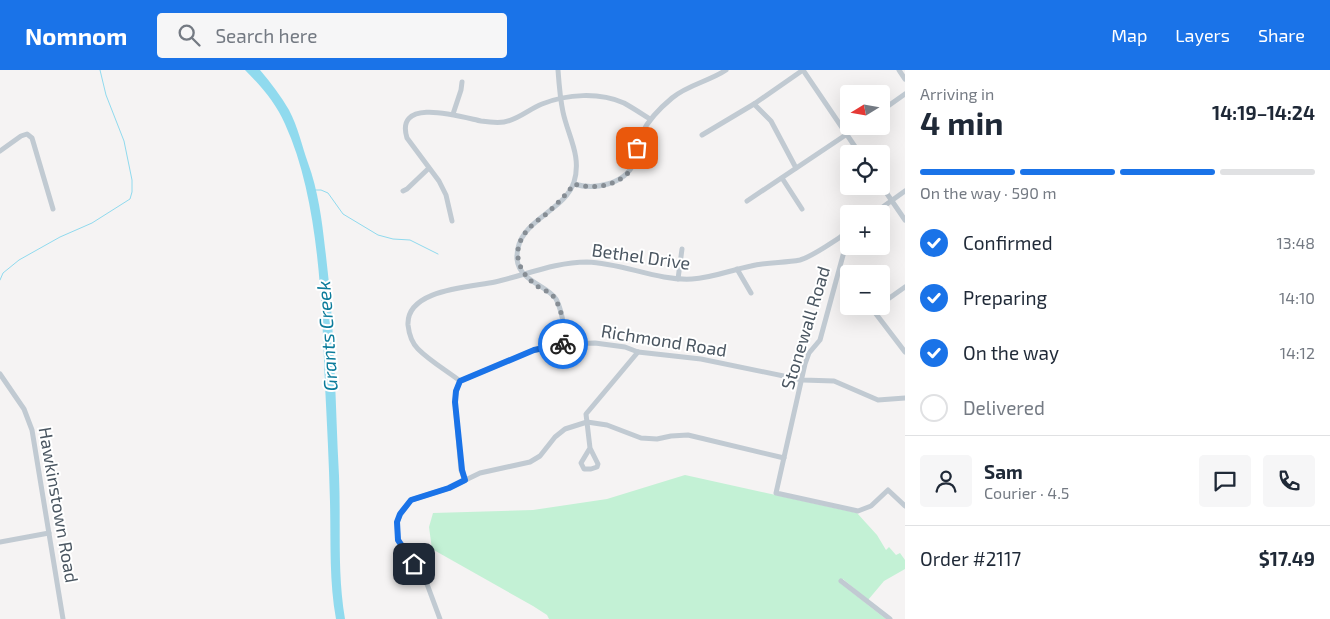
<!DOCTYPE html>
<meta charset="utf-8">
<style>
:root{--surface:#fff;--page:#f6f6f7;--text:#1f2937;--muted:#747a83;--line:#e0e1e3;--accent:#1a73e8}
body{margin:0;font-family:"Exo 2",sans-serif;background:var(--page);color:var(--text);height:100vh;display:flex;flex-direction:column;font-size:19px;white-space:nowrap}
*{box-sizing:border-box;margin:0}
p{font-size:16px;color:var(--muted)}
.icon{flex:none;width:28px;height:28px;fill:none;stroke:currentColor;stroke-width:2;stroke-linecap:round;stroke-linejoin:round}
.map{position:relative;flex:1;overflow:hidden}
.drawer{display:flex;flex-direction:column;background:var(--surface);width:425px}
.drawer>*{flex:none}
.needle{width:32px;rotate:259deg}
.buttons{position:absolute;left:840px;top:15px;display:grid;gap:10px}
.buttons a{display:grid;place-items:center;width:50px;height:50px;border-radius:5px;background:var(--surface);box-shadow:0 5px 20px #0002;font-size:25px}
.pin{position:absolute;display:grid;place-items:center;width:42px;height:42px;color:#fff;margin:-21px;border-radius:10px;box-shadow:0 2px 8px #0006}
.courier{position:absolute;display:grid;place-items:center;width:50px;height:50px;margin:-25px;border:4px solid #1a73e8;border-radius:50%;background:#fff;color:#222;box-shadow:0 1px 6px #0007}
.summary em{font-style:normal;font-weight:700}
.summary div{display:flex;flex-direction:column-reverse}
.summary{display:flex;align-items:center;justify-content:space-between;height:85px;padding:0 15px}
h1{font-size:32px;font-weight:700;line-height:38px}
.bar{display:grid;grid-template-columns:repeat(4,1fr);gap:8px 5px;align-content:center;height:60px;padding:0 15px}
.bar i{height:6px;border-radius:4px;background:var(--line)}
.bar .on{background:var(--accent)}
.bar p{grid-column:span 4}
.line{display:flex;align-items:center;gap:12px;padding:0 15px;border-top:1px solid var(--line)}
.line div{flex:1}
.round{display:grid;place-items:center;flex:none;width:52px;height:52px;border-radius:5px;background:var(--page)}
ol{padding:0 15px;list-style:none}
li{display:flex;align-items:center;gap:15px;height:55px}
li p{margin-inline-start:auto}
li .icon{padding:5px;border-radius:50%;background:var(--accent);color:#fff;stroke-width:4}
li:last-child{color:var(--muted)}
li i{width:28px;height:28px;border:2px solid var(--line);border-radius:50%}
header{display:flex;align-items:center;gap:30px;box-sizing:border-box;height:70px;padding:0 25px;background:var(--accent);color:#fff}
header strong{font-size:24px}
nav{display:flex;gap:28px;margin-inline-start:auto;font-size:18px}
.search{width:350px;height:45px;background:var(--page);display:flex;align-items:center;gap:12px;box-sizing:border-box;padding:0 18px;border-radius:5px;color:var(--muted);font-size:19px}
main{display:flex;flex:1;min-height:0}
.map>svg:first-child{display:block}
</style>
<header>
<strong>Nomnom</strong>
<div class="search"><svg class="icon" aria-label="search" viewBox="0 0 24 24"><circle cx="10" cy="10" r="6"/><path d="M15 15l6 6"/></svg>Search here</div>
<nav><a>Map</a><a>Layers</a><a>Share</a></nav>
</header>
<main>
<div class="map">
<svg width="905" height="549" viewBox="0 0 905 549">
<rect width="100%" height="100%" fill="#f5f3f3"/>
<!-- green -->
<path fill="#c3f1d5" d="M685 405 857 443 877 465 886 480 889 477 896 485 900 483 905 490V499L884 511 868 530 843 509 840 513 886 549H549L547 545 533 536 432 479 429 457 433 443 533 440 607 429Z"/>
<!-- water -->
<path fill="#90daee" d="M245 0H260C271 13 281 26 289 40 298 57 302 76 308 93 318 120 322 150 325 178 335 254 335 330 339 406 341 454 337 501 345 549H336C329 510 331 471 330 432 329 393 327 354 325 315 322 234 319 128 285 54 276 33 261 16 245 0Z"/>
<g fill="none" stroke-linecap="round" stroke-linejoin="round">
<!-- stream -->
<g stroke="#90daee" stroke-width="1">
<path d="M315 120H321L328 123 343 144 378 165 393 169 410 170 438 184"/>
<path d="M0 210 3 203 19 190 60 167 92 153 130 129 132 122V110L124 71 106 25 100 0"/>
</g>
<!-- minor -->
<g stroke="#c1cad2" stroke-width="5">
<path d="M558 0C559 14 560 28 563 42 568 66 582 86 574 112 564 143 515 150 517 189 519 211 547 215 556 229 563 241 564 260 567 274"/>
<path d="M899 0 905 9"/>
<path d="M754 34 771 51 796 98"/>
<path d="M881 41 905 24"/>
<path d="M453 44 461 20 462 12"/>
<path d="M702 65 754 34 803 0 860 84"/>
<path d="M0 81 21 66 27 64 32 68 53 139"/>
<path d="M782 108 802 139"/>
<path d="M574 114C594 120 624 115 634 93 638 84 637 72 642 63 649 49 660 38 672 28 687 15 710 11 726 0"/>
<path d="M881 115 905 150"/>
<path d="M403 121 407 119 429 98"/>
<path d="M747 131 859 56"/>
<path d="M873 144 905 121"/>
<path d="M452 151 446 125 439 111 407 68C394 26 462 47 481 51 488 52 497 53 504 52 518 50 529 39 542 34 567 24 599 22 624 33 633 38 642 44 650 49"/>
<path d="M842 166 845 178 820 270 809 283 805 294 776 423 858 441 871 436 888 420 905 436"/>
<path d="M737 199 751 223"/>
<path d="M678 209 682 179"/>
<path d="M881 234 905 217"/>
<path d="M879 236 873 240 905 282"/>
<path d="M0 304 24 339 32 360 63 549"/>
<path d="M460 311C447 301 430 291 418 279 412 273 409 264 408 255 406 219 471 217 495 212 526 205 555 192 587 192 623 193 657 211 692 209 712 208 731 200 751 196 767 192 784 193 800 190 811 187 838 169 849 161"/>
<path d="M590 378 598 394 597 397 591 399H584L581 393 590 378 586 344 638 282"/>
<path d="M465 410 461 400 455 332 456 321 460 311 534 280 567 274 595 273 625 277 638 282 701 289 803 310 834 311 878 330 905 328"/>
<path d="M0 472 49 463"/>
<path d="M841 511 890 549"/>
<path d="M440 549 427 514 398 470 397 452 400 445 411 430 449 418 480 403 530 392 540 386 555 367 565 359 587 352 607 355 641 368 657 369 671 366 688 365 784 388"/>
</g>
</g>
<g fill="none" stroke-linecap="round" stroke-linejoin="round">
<!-- done -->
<path stroke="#868d94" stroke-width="5" stroke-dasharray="0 9" d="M563 274H567C564 260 563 241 555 229 552 223 546 221 540 218 520 205 510 184 525 163 530 156 538 150 545 145 556 135 565 126 574 114 591 119 613 117 627 104 634 97 635 86 637 78"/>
<!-- route -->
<path stroke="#1a73e8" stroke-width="6" d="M414 494 398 470 397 452 400 444 411 430 449 418 465 410 462 400 455 332 456 321 460 311 534 280 563 274"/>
</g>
<g text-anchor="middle" stroke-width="4" stroke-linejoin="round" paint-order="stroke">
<!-- street labels -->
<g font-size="18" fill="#4a5661" stroke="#fff">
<text transform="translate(641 187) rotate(8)" y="6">Bethel Drive</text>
<text transform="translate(806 258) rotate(-73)" y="6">Stonewall Road</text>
<text transform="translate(664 271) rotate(9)" y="6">Richmond Road</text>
<text transform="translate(58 435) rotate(80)" y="6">Hawkinstown Road</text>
</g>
<!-- water labels -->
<g font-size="19" font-style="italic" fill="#0c7c9b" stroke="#fff">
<text transform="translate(327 266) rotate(-94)" y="7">Grants Creek</text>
</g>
</g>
</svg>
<div class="buttons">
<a><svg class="needle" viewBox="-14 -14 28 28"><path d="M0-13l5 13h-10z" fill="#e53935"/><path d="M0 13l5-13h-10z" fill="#747a83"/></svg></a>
<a><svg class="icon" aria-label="locate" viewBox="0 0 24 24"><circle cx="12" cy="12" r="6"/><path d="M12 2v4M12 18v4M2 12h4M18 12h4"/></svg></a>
<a>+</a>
<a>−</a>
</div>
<div class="pin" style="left:637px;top:78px;background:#ea580c"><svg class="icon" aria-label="bag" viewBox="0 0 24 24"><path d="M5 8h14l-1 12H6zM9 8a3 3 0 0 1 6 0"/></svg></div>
<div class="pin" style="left:414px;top:494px;background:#1f2937"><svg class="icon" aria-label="home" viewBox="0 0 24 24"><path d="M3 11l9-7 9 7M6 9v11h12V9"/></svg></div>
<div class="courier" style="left:563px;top:274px"><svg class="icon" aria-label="bike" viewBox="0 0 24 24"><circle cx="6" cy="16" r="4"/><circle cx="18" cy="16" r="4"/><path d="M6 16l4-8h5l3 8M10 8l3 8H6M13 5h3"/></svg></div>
</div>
<section class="drawer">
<div class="summary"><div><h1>4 min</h1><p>Arriving in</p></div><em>14:19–14:24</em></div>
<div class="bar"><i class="on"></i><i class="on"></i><i class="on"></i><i></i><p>On the way · 590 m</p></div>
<ol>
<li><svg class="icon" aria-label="check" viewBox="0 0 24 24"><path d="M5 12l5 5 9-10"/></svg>Confirmed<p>13:48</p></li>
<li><svg class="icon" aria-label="check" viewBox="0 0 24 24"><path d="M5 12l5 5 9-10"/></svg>Preparing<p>14:10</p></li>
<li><svg class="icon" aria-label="check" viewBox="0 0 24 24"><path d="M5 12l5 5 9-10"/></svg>On the way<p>14:12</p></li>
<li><i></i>Delivered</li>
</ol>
<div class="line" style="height:90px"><a class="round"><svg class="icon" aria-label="person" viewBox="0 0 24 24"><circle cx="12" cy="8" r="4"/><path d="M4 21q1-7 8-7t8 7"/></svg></a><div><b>Sam</b><p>Courier · 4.5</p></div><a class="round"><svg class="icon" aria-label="chat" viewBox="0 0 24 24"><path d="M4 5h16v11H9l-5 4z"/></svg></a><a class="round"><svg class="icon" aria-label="phone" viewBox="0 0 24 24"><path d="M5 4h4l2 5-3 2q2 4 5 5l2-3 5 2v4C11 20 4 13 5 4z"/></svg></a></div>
<div class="line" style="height:65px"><div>Order #2117</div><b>$17.49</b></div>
</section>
</main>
